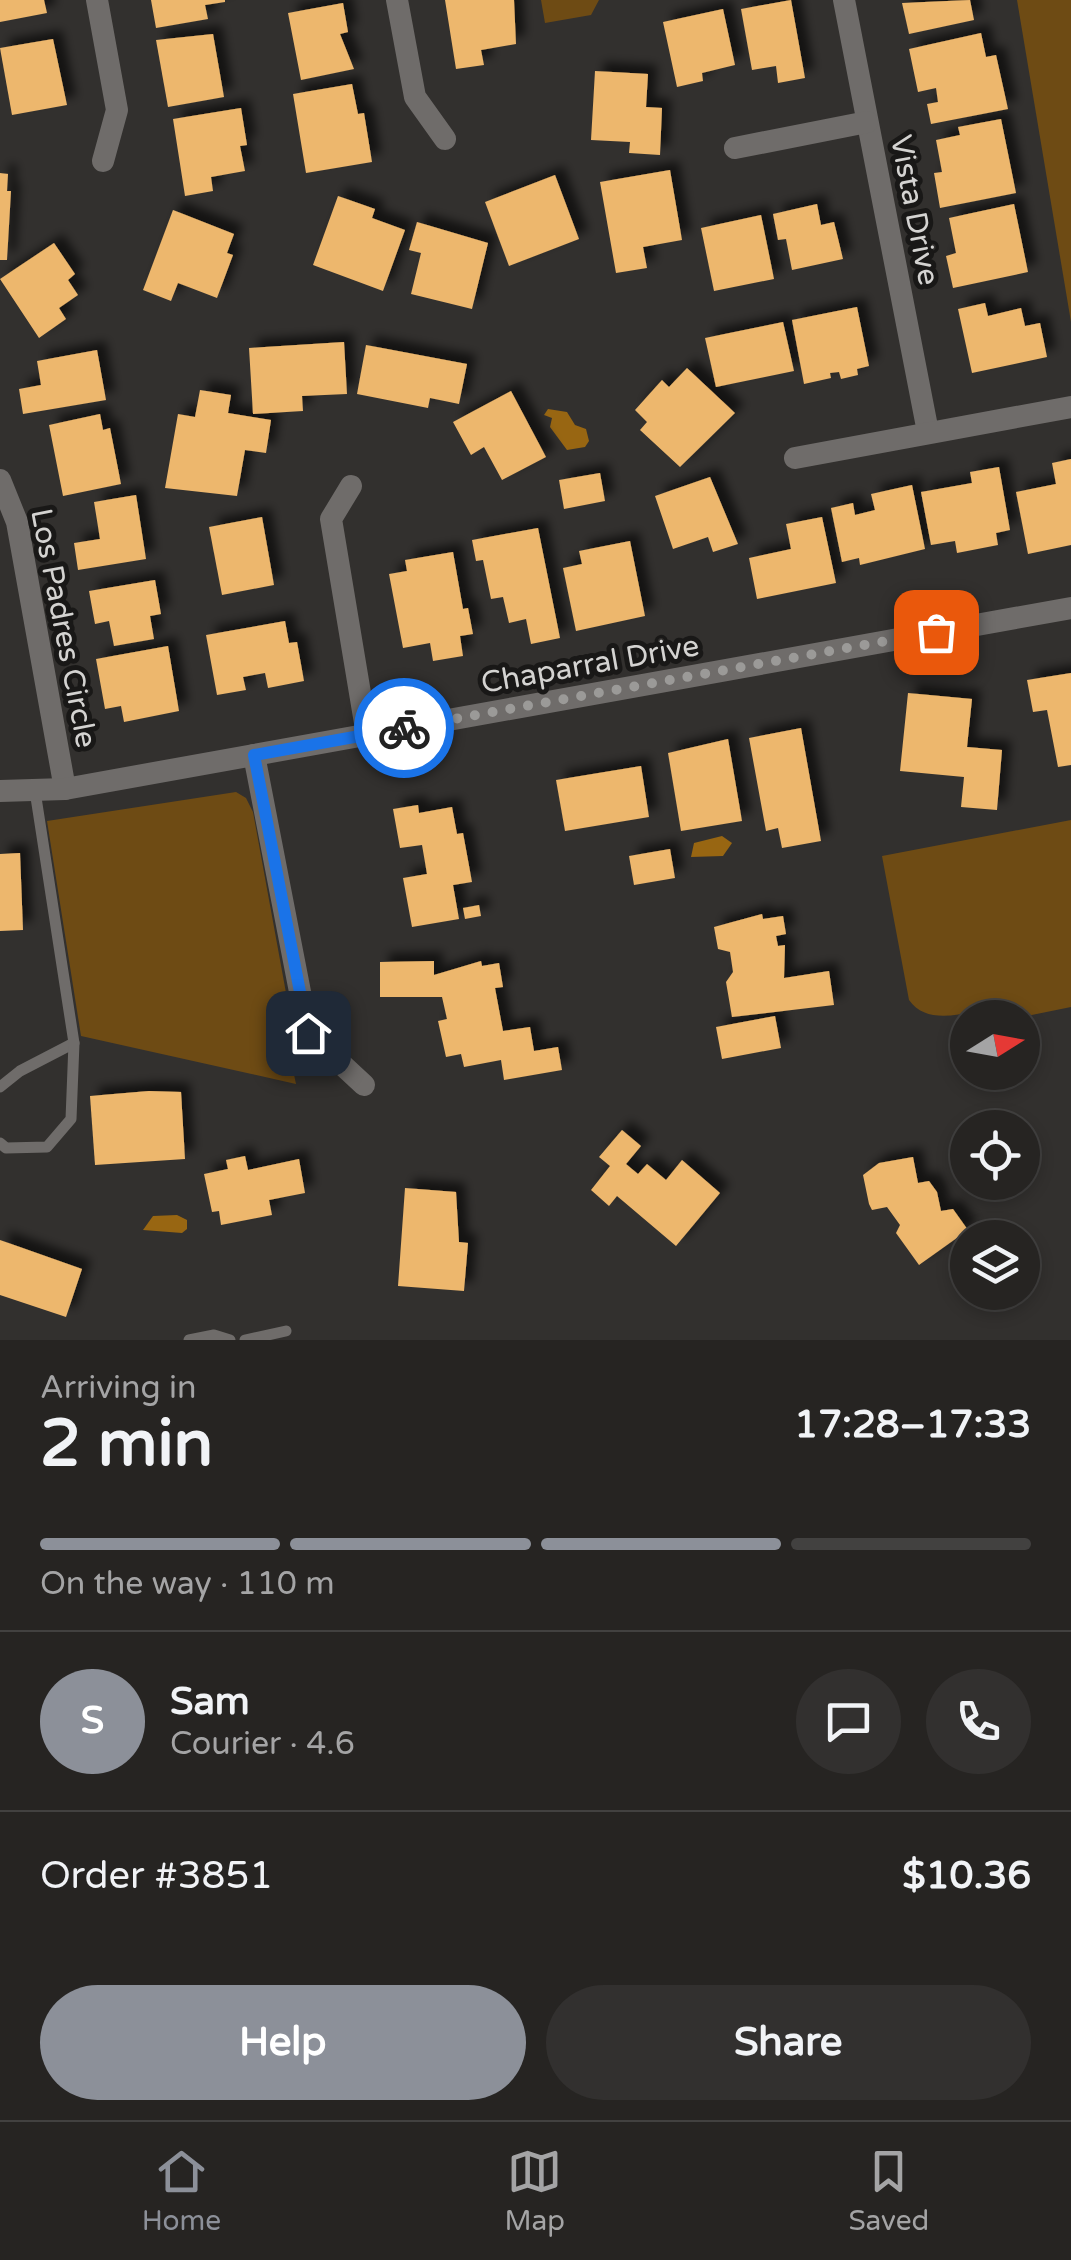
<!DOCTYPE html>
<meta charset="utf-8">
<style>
:root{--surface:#262422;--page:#32302f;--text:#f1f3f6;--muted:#a4a4a5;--line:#424140;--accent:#8c9099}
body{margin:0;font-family:"Varela Round",sans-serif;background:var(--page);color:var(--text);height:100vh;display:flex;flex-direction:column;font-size:38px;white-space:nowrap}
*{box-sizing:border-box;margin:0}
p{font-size:32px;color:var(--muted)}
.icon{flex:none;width:55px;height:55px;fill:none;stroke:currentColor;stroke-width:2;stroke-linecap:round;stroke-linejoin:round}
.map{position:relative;height:1340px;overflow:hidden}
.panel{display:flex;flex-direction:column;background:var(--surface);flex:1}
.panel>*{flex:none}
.needle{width:65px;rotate:79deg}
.tools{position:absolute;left:950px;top:1000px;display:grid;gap:20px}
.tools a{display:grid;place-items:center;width:90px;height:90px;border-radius:50%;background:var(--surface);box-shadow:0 5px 15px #0003,0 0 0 2px var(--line);font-size:50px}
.pin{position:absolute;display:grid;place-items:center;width:85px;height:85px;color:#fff;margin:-42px;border-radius:20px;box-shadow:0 5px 15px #0006}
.courier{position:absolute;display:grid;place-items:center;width:100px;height:100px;margin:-50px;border:8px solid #1a73e8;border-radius:50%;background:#fff;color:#222;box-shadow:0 2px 12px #0007}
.head em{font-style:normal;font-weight:800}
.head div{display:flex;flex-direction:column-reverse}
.head{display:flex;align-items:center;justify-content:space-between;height:170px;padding:0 40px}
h1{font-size:65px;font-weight:800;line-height:75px}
.bar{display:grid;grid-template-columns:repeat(4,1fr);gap:15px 10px;align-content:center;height:120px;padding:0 40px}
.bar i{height:12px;border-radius:8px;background:var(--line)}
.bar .on{background:var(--accent)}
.bar p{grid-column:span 4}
.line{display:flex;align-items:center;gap:25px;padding:0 40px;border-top:2px solid var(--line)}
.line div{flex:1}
.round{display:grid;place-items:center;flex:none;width:105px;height:105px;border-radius:52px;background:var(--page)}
.button{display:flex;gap:20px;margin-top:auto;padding:20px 40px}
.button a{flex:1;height:115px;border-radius:60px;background:var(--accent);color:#fff;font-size:40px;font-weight:800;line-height:115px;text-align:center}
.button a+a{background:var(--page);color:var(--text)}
.tab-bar{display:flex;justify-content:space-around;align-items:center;height:140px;border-top:2px solid var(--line);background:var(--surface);font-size:28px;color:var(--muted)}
.tab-bar a{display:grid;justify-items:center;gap:5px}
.tab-bar .on{color:var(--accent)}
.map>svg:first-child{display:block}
</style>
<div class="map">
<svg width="1071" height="1340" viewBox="0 0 1071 1340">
<defs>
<filter id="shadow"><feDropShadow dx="9" dy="-9" stdDeviation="5" flood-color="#0009"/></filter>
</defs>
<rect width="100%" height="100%" fill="#32302e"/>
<!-- green -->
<g fill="#6e4b14">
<path d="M541 0H599L591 15 545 23Z"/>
<path d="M1017 0H1071V322Z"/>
<path d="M236 792 246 798 253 812 299 1064 292 1065 296 1084 81 1036 47 821Z"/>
<path d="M1071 820V1007L1017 1018 1003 1005C973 1010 929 1029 909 1000L882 856Z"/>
</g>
<!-- water -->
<g fill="#986612">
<path d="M548 409 567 412 575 425 586 429 589 441 585 447 567 450 550 427 552 418 544 415Z"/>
<path d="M722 836 732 843 723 856 691 857 694 843Z"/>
<path d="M177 1215 187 1220V1229L182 1233 143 1230 153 1216Z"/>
</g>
<!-- building -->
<g fill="#edb76d" filter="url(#shadow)">
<path d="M0 0H44L47 13 0 22Z"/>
<path d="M151 0H225V2L205 5 208 19 156 28Z"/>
<path d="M445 0H514L516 44 481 50 484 65 456 69Z"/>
<path d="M791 0 805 78 778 83 776 66 752 70 741 9Z"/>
<path d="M970 0 974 20 909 34 902 3Z"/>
<path d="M343 3 348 32 340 34 354 69 301 80 288 13Z"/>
<path d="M723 9 735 65 702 73 703 81 677 87 663 22Z"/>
<path d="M981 33 986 57 996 55 1008 109 931 124 927 104 938 102 936 88 918 92 909 49Z"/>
<path d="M213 34 224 97 168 107 156 40Z"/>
<path d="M53 39 67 105 12 115 0 48Z"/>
<path d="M595 71 648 74 646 107 662 108 660 155 629 153 630 142 591 140Z"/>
<path d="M352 84 358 114 364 113 372 162 306 173 293 94Z"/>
<path d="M241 108 247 145 240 146 245 171 211 177 213 191 185 196 173 119Z"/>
<path d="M1001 119 1016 193 940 208 934 173 942 172 936 140 960 135 958 127Z"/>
<path d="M670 170 682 240 643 247 647 268 616 273 600 182Z"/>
<path d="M0 173 8 174 7 191H11L7 260H0Z"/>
<path d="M555 175 579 239 509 266 485 202Z"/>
<path d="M338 196 375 209 372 218 405 230 383 291 313 265Z"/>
<path d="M817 204 821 225 834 222 843 259 792 270 786 239 778 240 773 214Z"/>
<path d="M1014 204 1028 272 953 288 946 256 956 253 949 218Z"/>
<path d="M173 210 234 234 227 253 233 255 217 298 178 283 171 301 143 290Z"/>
<path d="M761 215 774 279 714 291 701 228Z"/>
<path d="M417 222 488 243 472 309 411 294 421 253 409 250Z"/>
<path d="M54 243 75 274 68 280 78 295 59 308 66 319 39 338 0 279Z"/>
<path d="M985 303 988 316 1021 308 1025 326 1040 323 1047 357 972 373 958 309Z"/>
<path d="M857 307 869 366 857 369 858 375 841 379 839 372 830 373 831 378 804 384 792 320Z"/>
<path d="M783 322 794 371 716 387 705 338Z"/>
<path d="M344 342 347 394 302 396 303 411 253 414 249 348Z"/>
<path d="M366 345 467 364 459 404 430 398 428 408 357 394Z"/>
<path d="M97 350 106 400 23 414 19 389 41 385 37 361Z"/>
<path d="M687 368 735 413 680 467 640 430 647 422 635 410 662 380 669 387Z"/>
<path d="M200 390 231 395 228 413 271 420 266 453 245 450 237 496 165 488 178 414 195 417Z"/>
<path d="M511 391 546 457 502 480 484 447 471 455 453 422Z"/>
<path d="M100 414 103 430 110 428 121 484 63 496 49 425Z"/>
<path d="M1071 459V545L1028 554 1016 492 1056 484 1052 463Z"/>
<path d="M999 467 1010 530 996 533 998 545 957 553 955 541 931 545 921 492 972 483 970 472Z"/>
<path d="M600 473 605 501 564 509 559 480Z"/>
<path d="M710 477 738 544 713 552 708 537 673 549 655 496Z"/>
<path d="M912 485 925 549 860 565 859 558 842 562 831 508 853 503 855 515 875 510 871 494Z"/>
<path d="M136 495 146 559 78 570 74 543 100 539 94 502Z"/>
<path d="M262 517 274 585 222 595 209 527Z"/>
<path d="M822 517 836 583 757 599 749 558 791 549 786 524Z"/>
<path d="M538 528 560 638 531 644 526 619 509 623 503 597 491 599 483 560 476 561 472 540Z"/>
<path d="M630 541 645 616 576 631 563 568 582 564 579 551Z"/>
<path d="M453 552 463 609 468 608 473 634 460 636 463 656 433 661 430 643 403 648 389 574 407 571 405 560Z"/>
<path d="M155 580 161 614 150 616 154 639 114 646 109 621 95 624 89 591Z"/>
<path d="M285 621 289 643 297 642 304 681 268 688 265 673 243 677 246 690 217 695 206 635Z"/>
<path d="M168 646 179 711 124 722 121 706 105 709 96 659Z"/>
<path d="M1071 673V765L1058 767 1047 710 1033 712 1027 680Z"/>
<path d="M908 693 972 699 967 747 1002 750 997 810 961 807 964 777 900 771Z"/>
<path d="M801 728 821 841 782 848 778 828 766 831 749 738Z"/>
<path d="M728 739 742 821 681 831 668 753Z"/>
<path d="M641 766 649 817 565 831 556 780Z"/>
<path d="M418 805 419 813 452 807 457 834 463 833 472 882 453 885 459 919 412 927 403 878 427 874 422 845 400 848 393 809Z"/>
<path d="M670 849 675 878 634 885 629 856Z"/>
<path d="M20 853 23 930 0 931V854Z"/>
<path d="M479 905 481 916 465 919 463 908Z"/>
<path d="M762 914 763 919 783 916 786 934 776 936 778 946 785 945 784 978 829 971 834 1005 732 1017 726 982 733 972 730 952 718 949 714 927Z"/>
<path d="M434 961V975L481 961 482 966 499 963 503 987 495 988 503 1031 530 1027 534 1051 558 1047 562 1070 504 1080 501 1060 464 1067 461 1054 446 1057 438 1021 447 1019 442 997H380V962Z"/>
<path d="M775 1016 781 1048 722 1059 716 1027Z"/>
<path d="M149 1091 181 1092 185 1159 95 1165 90 1096Z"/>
<path d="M622 1130 641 1146 626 1164 638 1174 647 1164 666 1180 682 1160 720 1193 676 1246 617 1196 609 1206 591 1190 610 1166 599 1157Z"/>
<path d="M245 1156 248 1170 299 1159 305 1193 269 1200 272 1215 221 1225 219 1211 212 1212 204 1174 228 1169 226 1160Z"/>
<path d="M913 1157 918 1183 929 1181 937 1192 941 1211 953 1209 968 1230 919 1265 896 1233 900 1225 887 1207 872 1210 869 1204 863 1175 879 1163Z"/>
<path d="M405 1188 456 1192 459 1242 468 1243 464 1291 398 1286Z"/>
<path d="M0 1240 82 1269 66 1317 0 1295Z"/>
</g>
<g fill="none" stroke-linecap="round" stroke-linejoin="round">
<!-- lane -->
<g stroke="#6f6c6a" stroke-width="11">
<path d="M0 1087 20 1071 74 1043"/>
<path d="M0 1143 6 1148 47 1147 71 1119 74 1043 35 791"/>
<path d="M189 1340 214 1335 230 1340"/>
<path d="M245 1340 286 1331"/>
</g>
<!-- street -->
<g stroke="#6f6c6a" stroke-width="22">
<path d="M97 0 117 110 103 161"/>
<path d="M397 0 415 97 445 139"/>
<path d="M844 0 928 432"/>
<path d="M735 148 867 122"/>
<path d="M795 458 1071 407"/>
<path d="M0 480 17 522 65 789"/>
<path d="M351 486 331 519 367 735"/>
<path d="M254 755 308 1033 364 1085"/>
<path d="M0 791 65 789 1071 608"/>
</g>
</g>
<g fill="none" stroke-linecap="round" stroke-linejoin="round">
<!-- done -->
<path stroke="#9b9a98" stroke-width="10" stroke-dasharray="0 18" d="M404 728 936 632"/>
<!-- route -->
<path stroke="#1a73e8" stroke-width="12" d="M308 1033 254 755 404 728"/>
</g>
<g text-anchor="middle" stroke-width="10" stroke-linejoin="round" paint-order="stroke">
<!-- street labels -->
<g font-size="30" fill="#d4d3d1" stroke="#191817">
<text transform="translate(915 210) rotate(79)" y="10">Vista Drive</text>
<text transform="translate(64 628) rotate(79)" y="10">Los Padres Circle</text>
<text transform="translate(590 664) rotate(-10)" y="10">Chaparral Drive</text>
</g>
</g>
</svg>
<div class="tools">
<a><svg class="needle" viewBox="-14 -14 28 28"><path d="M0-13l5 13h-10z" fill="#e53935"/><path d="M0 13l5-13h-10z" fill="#a4a4a5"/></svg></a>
<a><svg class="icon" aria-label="locate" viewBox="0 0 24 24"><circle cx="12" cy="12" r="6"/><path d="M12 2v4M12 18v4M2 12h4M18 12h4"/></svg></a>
<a><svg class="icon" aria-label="layers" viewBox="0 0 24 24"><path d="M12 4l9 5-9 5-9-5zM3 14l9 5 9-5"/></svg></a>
</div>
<div class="pin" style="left:936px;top:632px;background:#ea580c"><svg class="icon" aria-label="bag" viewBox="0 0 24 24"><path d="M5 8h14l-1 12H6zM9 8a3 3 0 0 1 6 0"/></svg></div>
<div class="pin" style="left:308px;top:1033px;background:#1f2937"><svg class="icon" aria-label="home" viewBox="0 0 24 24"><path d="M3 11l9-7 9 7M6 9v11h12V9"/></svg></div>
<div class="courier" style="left:404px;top:728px"><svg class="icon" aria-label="bike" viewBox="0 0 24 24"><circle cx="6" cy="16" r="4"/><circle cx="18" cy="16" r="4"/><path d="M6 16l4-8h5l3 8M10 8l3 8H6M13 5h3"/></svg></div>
</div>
<section class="panel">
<div class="head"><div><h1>2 min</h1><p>Arriving in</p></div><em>17:28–17:33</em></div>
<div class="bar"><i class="on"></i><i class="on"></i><i class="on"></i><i></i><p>On the way · 110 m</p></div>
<div class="line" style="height:180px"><b class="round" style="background:var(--accent);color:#fff">S</b><div><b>Sam</b><p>Courier · 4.6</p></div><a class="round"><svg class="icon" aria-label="chat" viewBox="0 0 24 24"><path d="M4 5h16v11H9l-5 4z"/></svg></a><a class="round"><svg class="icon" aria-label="phone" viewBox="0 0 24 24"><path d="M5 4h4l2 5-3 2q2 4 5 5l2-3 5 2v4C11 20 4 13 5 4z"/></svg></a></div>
<div class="line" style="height:130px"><div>Order #3851</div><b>$10.36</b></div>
<div class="button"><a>Help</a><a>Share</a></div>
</section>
<nav class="tab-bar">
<a class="on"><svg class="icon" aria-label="home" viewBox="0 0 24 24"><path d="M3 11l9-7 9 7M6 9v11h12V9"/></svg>Home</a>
<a><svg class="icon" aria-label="map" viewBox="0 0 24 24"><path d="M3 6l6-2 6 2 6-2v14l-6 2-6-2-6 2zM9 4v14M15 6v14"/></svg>Map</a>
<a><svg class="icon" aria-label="saved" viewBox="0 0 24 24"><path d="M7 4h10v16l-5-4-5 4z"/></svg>Saved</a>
</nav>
